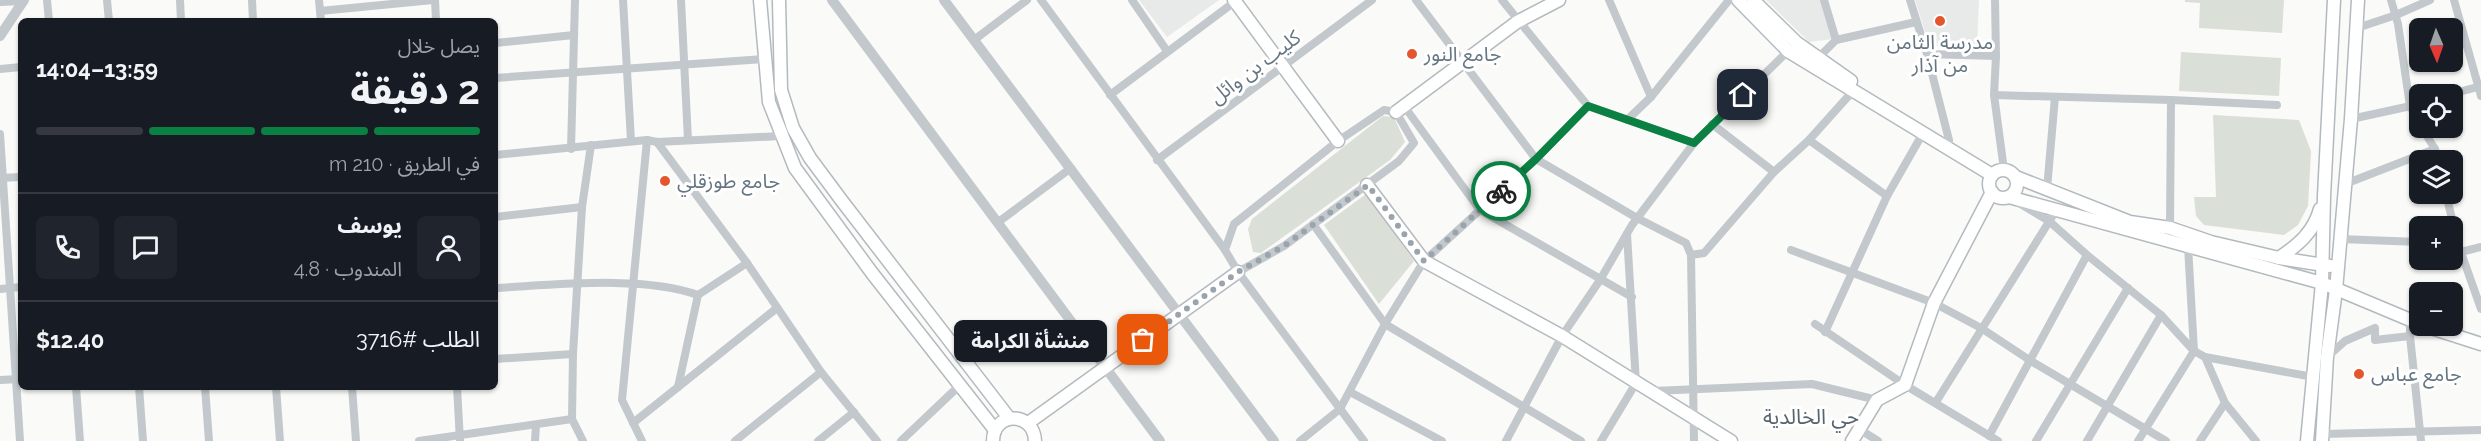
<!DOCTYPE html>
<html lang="ar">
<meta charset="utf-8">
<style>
:root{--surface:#171b24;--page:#20242c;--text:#f1f3f6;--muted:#9ea1a6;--line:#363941;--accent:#0b8043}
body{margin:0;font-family:Raleway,"Noto Sans Arabic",sans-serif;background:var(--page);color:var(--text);direction:rtl;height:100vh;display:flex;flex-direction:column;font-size:22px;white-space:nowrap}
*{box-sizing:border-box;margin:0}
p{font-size:20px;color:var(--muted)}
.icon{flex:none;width:33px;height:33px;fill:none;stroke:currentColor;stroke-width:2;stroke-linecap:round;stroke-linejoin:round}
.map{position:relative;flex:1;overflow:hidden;direction:ltr}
.side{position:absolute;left:18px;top:18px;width:480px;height:372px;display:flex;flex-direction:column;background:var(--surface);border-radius:9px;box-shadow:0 2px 4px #0004;direction:rtl}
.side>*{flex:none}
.needle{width:39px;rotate:178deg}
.buttons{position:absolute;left:2409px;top:18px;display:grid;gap:12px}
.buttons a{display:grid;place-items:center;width:54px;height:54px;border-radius:9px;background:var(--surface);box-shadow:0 2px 4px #0004;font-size:30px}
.pin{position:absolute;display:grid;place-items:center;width:51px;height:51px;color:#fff;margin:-26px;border-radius:12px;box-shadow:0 3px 9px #0006}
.courier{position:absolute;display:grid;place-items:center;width:60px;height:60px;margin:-30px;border:4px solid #0b8043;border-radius:50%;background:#fff;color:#222;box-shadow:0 2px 8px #0007}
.bubble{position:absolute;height:42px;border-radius:9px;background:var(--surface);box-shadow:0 2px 4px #0004;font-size:20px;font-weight:700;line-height:42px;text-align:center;direction:rtl}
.headline em{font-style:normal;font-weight:700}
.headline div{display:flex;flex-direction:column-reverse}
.headline{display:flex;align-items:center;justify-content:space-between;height:102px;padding:0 18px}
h1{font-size:39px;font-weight:700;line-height:45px}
.bar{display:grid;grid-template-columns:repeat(4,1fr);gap:9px 6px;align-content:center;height:72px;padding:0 18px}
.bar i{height:8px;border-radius:4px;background:var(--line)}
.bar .current{background:var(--accent)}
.bar p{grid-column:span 4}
.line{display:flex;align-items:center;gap:15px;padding:0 18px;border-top:2px solid var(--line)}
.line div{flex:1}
.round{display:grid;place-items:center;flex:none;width:63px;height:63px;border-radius:9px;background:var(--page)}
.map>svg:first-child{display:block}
</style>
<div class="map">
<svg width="2481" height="441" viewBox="0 0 2481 441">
<rect width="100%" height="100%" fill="#fafaf8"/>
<!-- built -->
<g fill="#e8e9e9">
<path d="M1139 0H1219L1167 37Z"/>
<path d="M1766 0H1821L1832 39 1809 42Z"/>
<path d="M1915 0H1979L1977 48 1935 46 1928 41Z"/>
</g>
<!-- green -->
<g fill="#dadfd7">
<path d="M2185 0H2284L2282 33 2199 28 2200 3 2185 2Z"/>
<path d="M2181 52 2281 58 2279 96 2179 91Z"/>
<path d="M2213 115 2299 120 2311 151 2308 206 2298 225 2284 235 2204 225 2196 216 2194 197H2216Z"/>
<path d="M1383 116 1394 117 1405 142 1390 160 1261 253 1253 252 1248 229 1252 219Z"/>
<path d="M1366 194 1414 261 1379 304 1324 225Z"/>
</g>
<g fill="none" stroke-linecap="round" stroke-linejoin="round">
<defs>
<g id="secondary">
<path d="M760 0 769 102 795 168 872 273 995 430"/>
<path d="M779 0 781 90 793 128 810 158 842 201 1009 418"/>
<path d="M1234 0 1338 141"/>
<path d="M1738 0 1788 51 1992 175"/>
<path d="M1753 0 1797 43 1851 81"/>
<path d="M1396 112 1517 22 1559 0"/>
<circle cx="2003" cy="184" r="14"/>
<path d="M2016 177 2130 222 2170 228 2211 242 2279 258 2330 266"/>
<path d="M1367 185 1424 261 1562 336 1731 441"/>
<path d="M2009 197 2322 283 2420 324"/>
<path d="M2279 258C2298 245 2314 232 2320 209"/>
<path d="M2425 326 2481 344"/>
<path d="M1028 423 1238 272"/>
<path d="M993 441C993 411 1034 411 1035 441"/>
<path d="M1852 441 1877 400 1905 385 1934 303 1992 192"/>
<path d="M2307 441 2322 283 2324 196 2334 0"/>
<path d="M2322 441 2327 357 2336 290 2351 119 2358 0"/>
</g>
</defs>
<!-- secondary casing -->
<use href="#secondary" stroke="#b3babf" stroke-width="15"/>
<!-- minor -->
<g stroke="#c3c8cc" stroke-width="8">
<path d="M47 0 49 21"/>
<path d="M107 0 109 21"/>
<path d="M180 0 181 21"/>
<path d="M252 0 253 21"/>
<path d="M319 0 321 21"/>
<path d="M435 0 436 21"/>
<path d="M623 0 631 141"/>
<path d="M681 0 688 140"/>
<path d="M1041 0 1225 250 1238 272 1364 441"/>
<path d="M1132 0 1167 51"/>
<path d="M1416 0 1536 159 1637 218 1686 243 1691 255 1694 441"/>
<path d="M1502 0 1588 106 1694 143"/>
<path d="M1609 0 1651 97"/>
<path d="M1824 0 1836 40"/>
<path d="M1910 0 1927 54 1949 140"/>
<path d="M1995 0 1996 56 1994 95 2004 170"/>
<path d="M2391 0 2398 24 2410 106 2420 123"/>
<path d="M2454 0 2481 96"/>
<path d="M0 2 24 1"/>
<path d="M320 11 433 0"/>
<path d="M2357 28 2396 15 2430 0"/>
<path d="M974 40 1027 0"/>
<path d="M495 43 574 35"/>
<path d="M1927 54 1996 56"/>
<path d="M1818 58 1836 40 1916 22"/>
<path d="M0 69 21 67"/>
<path d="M495 78 765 59"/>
<path d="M2451 94 2481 86"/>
<path d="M1110 95 1237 0"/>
<path d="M1994 95 2171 100 2170 228"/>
<path d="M2171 100 2277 105"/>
<path d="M1404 106 1480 210 1632 297"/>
<path d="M2351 119 2420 104"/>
<path d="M1627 120 1651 97 1729 0"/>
<path d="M1712 124 1774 172"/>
<path d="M2422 128 2435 149 2438 160"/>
<path d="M0 134 20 441"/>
<path d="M1809 140 1887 196"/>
<path d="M657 142 747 263 821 372 877 441"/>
<path d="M571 149 575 0"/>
<path d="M495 155 647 140 657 142 781 136"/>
<path d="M1157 160 1372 0"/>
<path d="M0 178 21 177"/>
<path d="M2345 184 2435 149"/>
<path d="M2047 189 2055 97"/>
<path d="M2446 194 2458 244 2481 309"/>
<path d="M2019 203 2049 221 2087 255 2161 315 2194 351 2205 357 2225 403 2256 441"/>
<path d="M495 217 582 207"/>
<path d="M997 223 1071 168"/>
<path d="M1313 224 1385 324 1581 441"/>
<path d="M2339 239 2420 242"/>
<path d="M1225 250 1234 224 1338 141 1384 110 1396 112 1414 143 1399 161 1284 246 1238 272"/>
<path d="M1791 250 1934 303 1981 328 2031 361 2166 441"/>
<path d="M2461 252 2481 247"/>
<path d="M1691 255 1704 253 1774 172 1809 140 1853 91"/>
<path d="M495 288C554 285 643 275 698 295L678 387"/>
<path d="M0 289 21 287"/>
<path d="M698 295 747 263"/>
<path d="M2410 320V336L2421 441"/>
<path d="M1815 324 1905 385 1998 441"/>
<path d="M1825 332 1887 196 1923 133"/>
<path d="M2205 357 2313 377"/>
<path d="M2327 357 2345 341 2375 328V340L2410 336"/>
<path d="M495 359 573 354"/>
<path d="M0 380 20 379"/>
<path d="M76 387 80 441"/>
<path d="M139 387 143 441"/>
<path d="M205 387 209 441"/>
<path d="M276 387 280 441"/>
<path d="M352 387 356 441"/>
<path d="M457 387 460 441"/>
<path d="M1653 391 1812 384 1877 400"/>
<path d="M1350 392 1442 441"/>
<path d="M1936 402 2052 217"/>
<path d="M633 423 777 308"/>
<path d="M1859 429 1878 441"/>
<path d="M2323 434 2481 430"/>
<path d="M1989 436 2087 255"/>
<path d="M419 441 572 419"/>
<path d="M535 441 536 425"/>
<path d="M583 441 572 419 573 354 582 207 591 145"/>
<path d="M642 441 622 400 647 140"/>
<path d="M735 441 821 372"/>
<path d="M818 441 854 412"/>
<path d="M901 441 959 386"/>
<path d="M1300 441 1340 409 1385 324 1424 261 1536 159 1588 106"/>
<path d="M1506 441 1562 336 1600 280 1632 225 1694 143 1788 51"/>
<path d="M1601 441 1636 383 1627 234"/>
<path d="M2036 441 2128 288"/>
<path d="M2087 441 2161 315"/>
<path d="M2138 441 2194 351 2188 246"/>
<path d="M2200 441 2225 403"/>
</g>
<!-- tertiary -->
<g stroke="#c3c8cc" stroke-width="10">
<path d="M832 0 1160 441"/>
<path d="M944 0 1274 441"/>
<path d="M0 36 24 0"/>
</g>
<!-- secondary -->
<use href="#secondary" stroke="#fff" stroke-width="12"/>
</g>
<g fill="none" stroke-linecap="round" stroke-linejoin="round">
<!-- done -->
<path stroke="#99a4ac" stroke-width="6" stroke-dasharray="0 10.8" d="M1143 340 1238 272 1284 246 1368 185 1424 261 1501 191"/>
<!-- route -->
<path stroke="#0b8043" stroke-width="8" d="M1501 191 1536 159 1588 106 1694 143 1743 95"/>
</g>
<!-- markers -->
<g fill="#e4572e" stroke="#fff" stroke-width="2">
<circle cx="1940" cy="21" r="6"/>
<circle cx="1412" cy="54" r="6"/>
<circle cx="665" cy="181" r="6"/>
<circle cx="2359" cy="374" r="6"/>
</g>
<g text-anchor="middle" stroke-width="6" stroke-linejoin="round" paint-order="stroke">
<!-- poi labels -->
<g font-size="20" fill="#657683" stroke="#fff" text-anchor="start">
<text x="1940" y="49" text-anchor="middle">مدرسة الثامن<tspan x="1940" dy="23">من آذار</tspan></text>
<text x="1424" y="61">جامع النور</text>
<text x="677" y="188">جامع طوزقلي</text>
<text x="2371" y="381">جامع عباس</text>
</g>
<!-- street labels -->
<g font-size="20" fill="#657683" stroke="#fff">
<text transform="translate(1255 67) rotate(-37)" y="7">كليب بن وائل</text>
</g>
<!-- neighbourhood labels -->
<g font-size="21" fill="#57646e" stroke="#fff">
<text x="1811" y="424">حي الخالدية</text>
</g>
</g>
</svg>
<div class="buttons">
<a><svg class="needle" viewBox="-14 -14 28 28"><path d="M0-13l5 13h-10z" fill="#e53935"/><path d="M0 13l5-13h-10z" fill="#9ea1a6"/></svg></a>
<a><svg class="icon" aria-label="locate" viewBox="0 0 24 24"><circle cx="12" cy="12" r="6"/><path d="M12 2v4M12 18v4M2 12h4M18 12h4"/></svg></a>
<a><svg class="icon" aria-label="layers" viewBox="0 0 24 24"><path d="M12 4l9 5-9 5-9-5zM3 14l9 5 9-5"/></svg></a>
<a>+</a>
<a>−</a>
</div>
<div class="pin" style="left:1143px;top:340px;background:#ea580c"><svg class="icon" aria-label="bag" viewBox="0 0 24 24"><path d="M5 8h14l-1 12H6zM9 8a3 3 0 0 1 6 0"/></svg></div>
<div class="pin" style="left:1743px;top:95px;background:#1f2937"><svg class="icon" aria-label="home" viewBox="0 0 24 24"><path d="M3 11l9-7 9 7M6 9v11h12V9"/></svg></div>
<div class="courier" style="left:1501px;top:191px"><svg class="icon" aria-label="bike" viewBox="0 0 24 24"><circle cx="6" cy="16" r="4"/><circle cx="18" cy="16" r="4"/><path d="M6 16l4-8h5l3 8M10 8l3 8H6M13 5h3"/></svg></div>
<div class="bubble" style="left:954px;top:320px;width:153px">منشأة الكرامة</div>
<section class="side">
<div class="headline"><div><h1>2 دقيقة</h1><p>يصل خلال</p></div><em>13:59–14:04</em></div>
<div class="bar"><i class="current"></i><i class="current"></i><i class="current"></i><i></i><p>في الطريق · 210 m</p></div>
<div class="line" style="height:108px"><a class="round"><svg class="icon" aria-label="person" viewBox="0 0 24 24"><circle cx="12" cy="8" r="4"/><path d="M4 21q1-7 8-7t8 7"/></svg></a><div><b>يوسف</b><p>المندوب · 4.8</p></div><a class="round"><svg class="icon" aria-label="chat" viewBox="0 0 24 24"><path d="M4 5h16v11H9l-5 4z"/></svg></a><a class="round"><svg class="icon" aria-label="phone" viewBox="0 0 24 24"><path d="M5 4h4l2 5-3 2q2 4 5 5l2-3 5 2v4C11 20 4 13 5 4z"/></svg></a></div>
<div class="line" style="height:78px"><div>الطلب #3716</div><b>$12.40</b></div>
</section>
</div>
